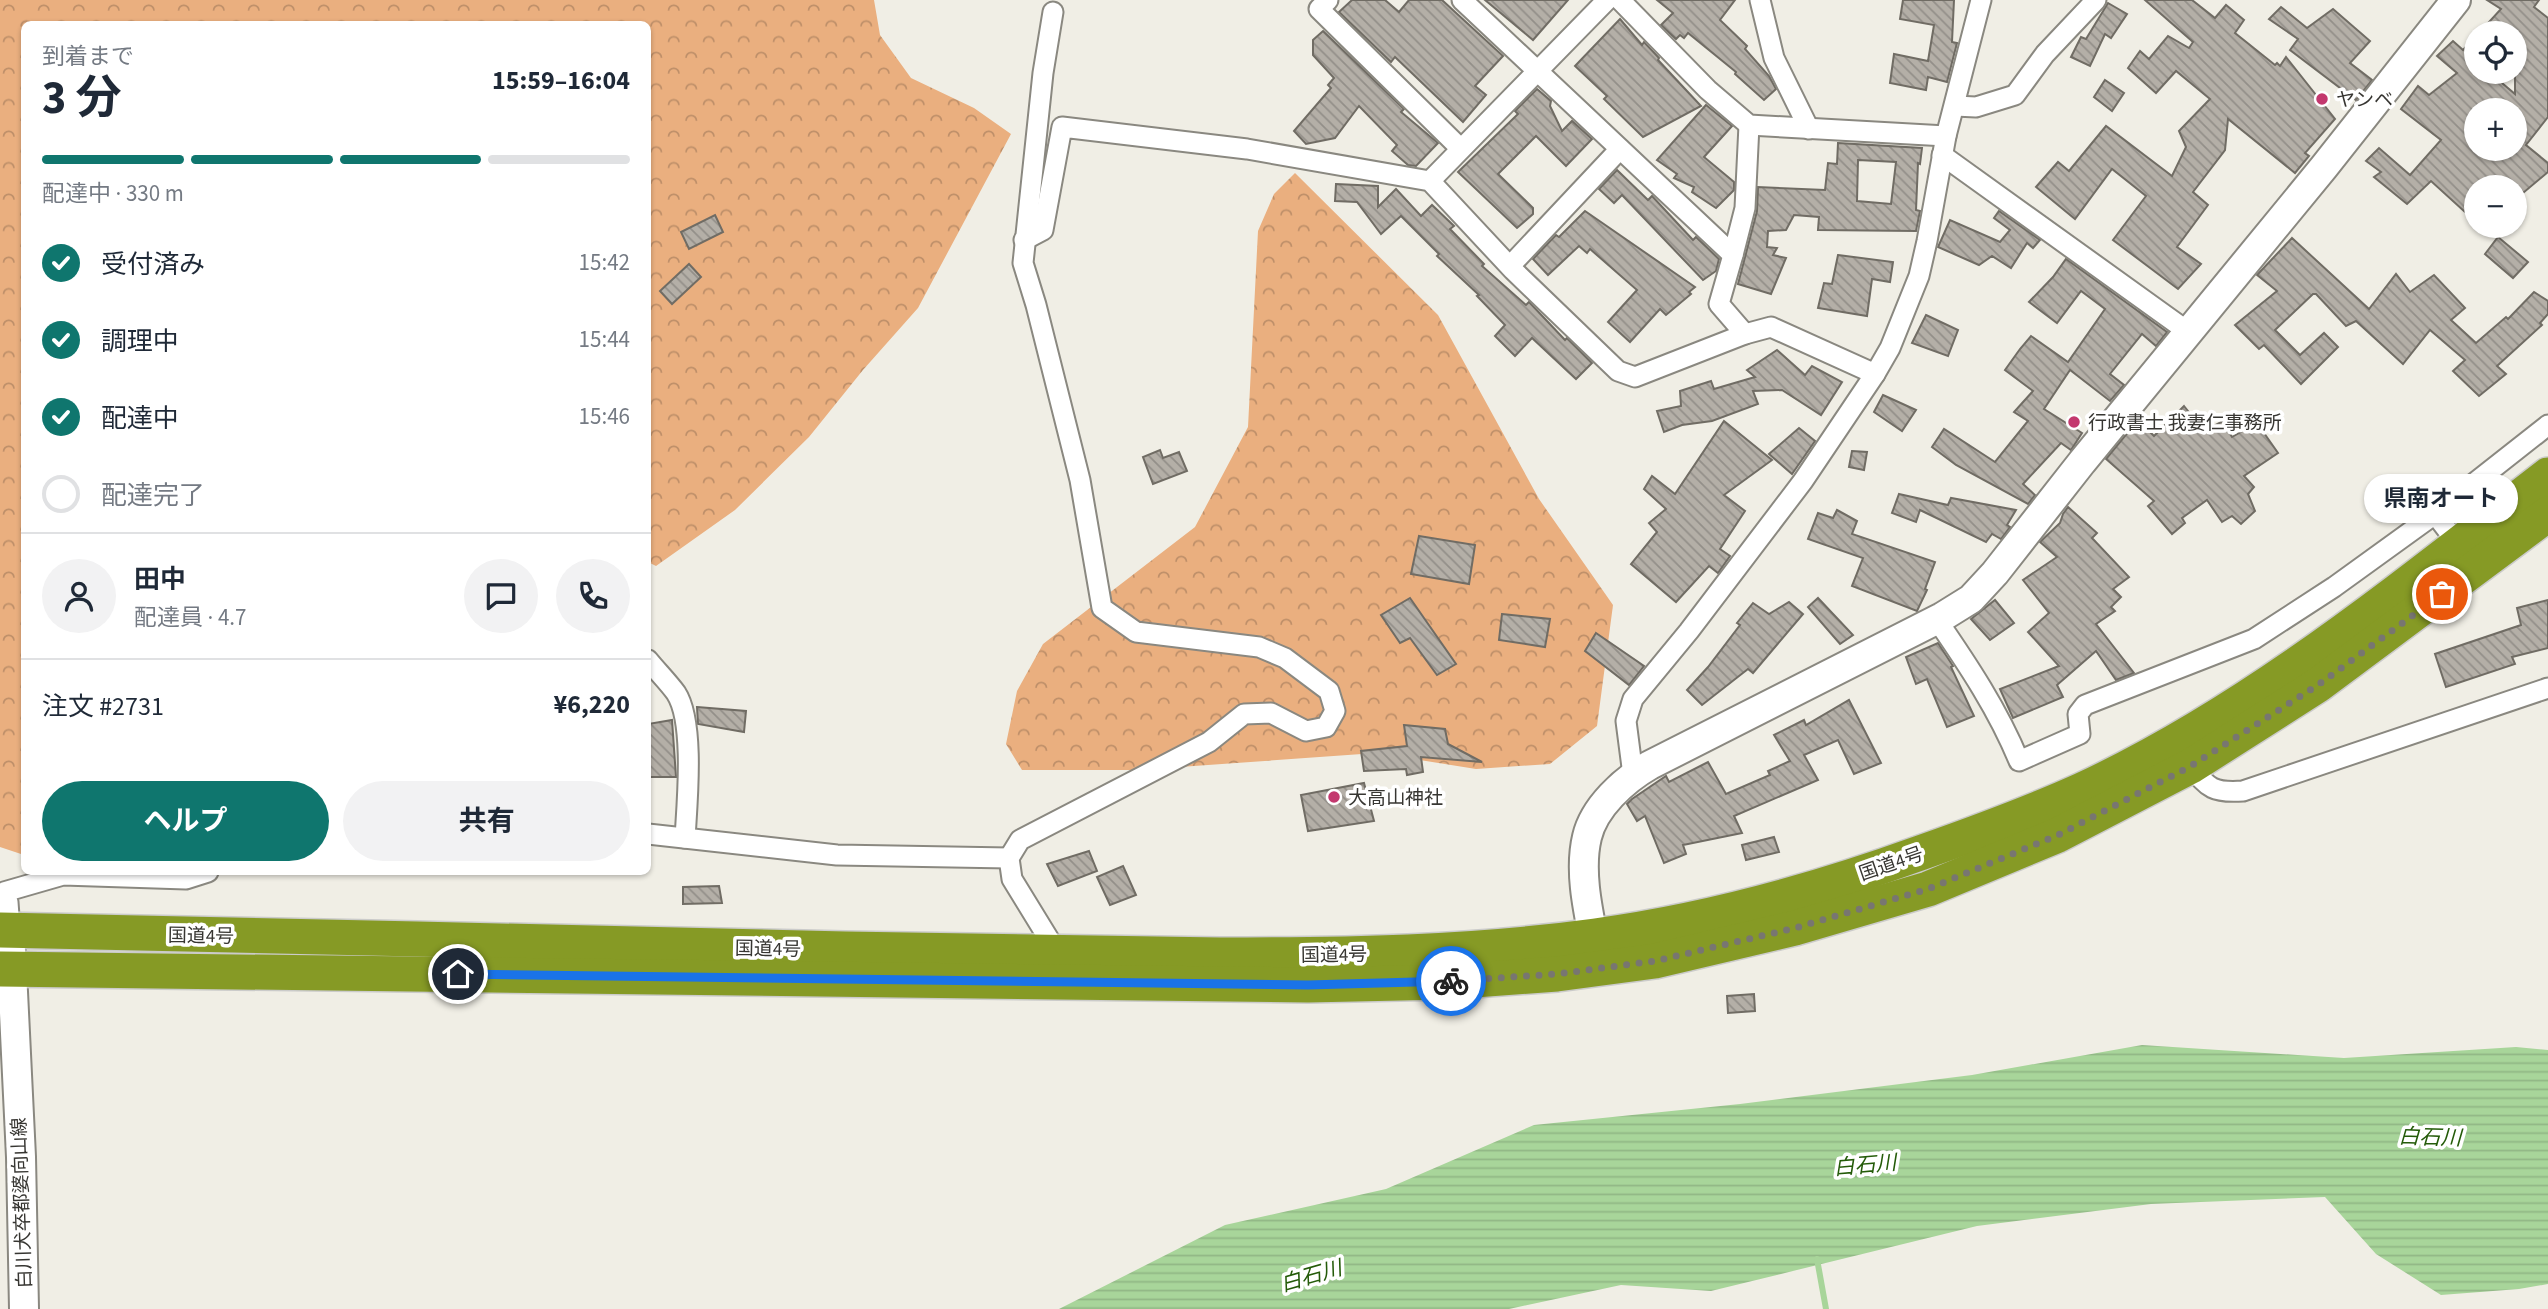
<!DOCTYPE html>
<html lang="ja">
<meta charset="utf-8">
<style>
:root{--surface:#fff;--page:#f2f2f3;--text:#1f2937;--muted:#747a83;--line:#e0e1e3;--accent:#0f766e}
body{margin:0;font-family:"Source Sans 3","Noto Sans JP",sans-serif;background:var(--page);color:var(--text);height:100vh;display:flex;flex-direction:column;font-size:26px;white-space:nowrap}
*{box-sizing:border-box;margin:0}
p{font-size:23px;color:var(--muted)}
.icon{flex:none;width:38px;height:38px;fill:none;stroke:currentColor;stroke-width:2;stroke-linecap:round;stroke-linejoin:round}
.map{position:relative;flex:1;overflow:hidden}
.drawer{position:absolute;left:21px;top:21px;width:630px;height:854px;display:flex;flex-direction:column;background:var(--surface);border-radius:10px;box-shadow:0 2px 5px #0004}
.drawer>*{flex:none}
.tools{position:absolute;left:2464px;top:21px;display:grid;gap:14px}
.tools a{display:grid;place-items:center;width:63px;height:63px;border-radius:50%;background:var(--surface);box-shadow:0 2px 5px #0004;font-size:35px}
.pin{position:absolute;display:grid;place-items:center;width:60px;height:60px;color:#fff;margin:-30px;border:4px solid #fff;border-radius:50%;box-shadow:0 2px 7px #0007}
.courier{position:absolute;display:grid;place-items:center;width:70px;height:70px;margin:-35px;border:5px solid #1a73e8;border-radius:50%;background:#fff;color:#222;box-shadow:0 2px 9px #0007}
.bubble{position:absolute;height:49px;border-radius:24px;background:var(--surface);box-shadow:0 2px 5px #0004;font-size:23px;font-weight:700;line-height:49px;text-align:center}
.summary em{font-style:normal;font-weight:700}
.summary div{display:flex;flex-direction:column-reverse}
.summary{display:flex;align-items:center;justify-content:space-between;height:119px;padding:0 21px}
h1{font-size:46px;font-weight:700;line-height:52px}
.bar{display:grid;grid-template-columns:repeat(4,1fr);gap:10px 7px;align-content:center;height:84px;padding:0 21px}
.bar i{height:9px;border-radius:5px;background:var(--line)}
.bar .active{background:var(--accent)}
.bar p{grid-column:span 4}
.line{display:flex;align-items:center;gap:18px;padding:0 21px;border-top:2px solid var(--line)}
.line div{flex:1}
.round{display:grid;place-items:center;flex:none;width:74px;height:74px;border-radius:37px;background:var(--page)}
ol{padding:0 21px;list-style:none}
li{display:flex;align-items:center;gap:21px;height:77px}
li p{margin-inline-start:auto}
li .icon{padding:7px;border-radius:50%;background:var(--accent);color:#fff;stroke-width:4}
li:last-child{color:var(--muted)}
li i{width:38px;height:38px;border:4px solid var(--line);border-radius:50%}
.primary-button{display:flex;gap:14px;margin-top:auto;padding:14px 21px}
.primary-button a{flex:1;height:80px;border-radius:42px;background:var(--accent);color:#fff;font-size:28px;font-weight:700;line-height:80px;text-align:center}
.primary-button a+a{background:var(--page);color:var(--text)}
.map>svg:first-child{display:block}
</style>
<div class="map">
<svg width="2548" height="1309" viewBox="0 0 2548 1309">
<defs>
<pattern id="forest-crowns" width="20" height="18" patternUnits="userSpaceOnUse" patternTransform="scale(1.75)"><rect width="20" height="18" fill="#eaaf7f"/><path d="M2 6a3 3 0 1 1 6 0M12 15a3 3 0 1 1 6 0" fill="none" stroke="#be8f69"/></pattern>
<pattern id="water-rules" width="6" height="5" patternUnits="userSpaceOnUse" patternTransform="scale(1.75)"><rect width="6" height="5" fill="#a8d59a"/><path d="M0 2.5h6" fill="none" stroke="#91b785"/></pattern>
<pattern id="building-back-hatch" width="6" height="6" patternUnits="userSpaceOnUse" patternTransform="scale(1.75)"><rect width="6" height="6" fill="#b4afa7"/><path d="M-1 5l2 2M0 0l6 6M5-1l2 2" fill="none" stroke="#938f89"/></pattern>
</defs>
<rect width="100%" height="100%" fill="#f0eee5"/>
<!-- forest -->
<g fill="url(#forest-crowns)">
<path d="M0 0H874L880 35 911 78 974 108 1011 134 918 308 863 370 809 437 735 510 656 566 648 562V24H24V855L0 847Z"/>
<path d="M1295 173 1438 315 1539 499 1613 605 1597 726 1550 764 1476 769 1376 753 1138 770H1022L1006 744 1017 691 1043 644 1195 527 1248 427 1258 231 1274 194Z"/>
</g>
<!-- water -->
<path fill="url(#water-rules)" d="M2142 1045 2344 1058 2516 1047 2548 1050V1284L2519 1289 2441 1295 2376 1254 2325 1197 2151 1204 1977 1226 1711 1291 1621 1285 1509 1309H1059L1225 1225 1386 1189 1534 1125 1740 1104 1972 1075Z"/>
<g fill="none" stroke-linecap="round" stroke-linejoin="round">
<!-- stream -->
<path stroke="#a8d59a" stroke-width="6" d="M1817 1259 1826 1309"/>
</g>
<!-- building -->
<g fill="url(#building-back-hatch)" stroke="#706c64" stroke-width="2" fill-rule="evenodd">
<path d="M1352 0H1385L1399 12 1409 0H1442L1503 56 1475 86 1486 95 1463 122 1395 57 1391 62 1339 12Z"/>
<path d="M1485 0H1568L1533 40Z"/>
<path d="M1657 0H1735L1720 20 1747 46 1745 49 1769 76 1776 89 1764 100 1735 74 1736 72 1688 33 1684 38 1680 35 1676 39 1661 25 1673 13Z"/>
<path d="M1903 0H1954L1952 42 1957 43 1947 82 1928 77 1926 90 1890 83 1894 54 1928 61 1934 25 1900 19Z"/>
<path d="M2145 0H2192L2215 18 2226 5 2244 20 2235 33 2275 65 2277 63 2280 66 2286 57 2335 119 2305 153 2309 156 2295 173 2228 119 2225 150 2193 192 2208 205 2177 247 2201 264 2178 289 2113 240 2146 196 2112 169 2075 219 2036 187 2058 162 2069 171 2106 126 2172 176 2186 147 2179 131 2210 99 2176 71 2156 93 2128 68 2140 51 2149 59 2168 36 2189 48 2193 42Z"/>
<path d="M2487 0H2539L2534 7 2548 18V117L2526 145 2548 163V172L2523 193 2517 187H2476V222L2431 181 2407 204 2374 177 2381 172 2366 161 2379 148 2410 175 2441 140 2401 109 2418 86 2429 95 2457 73 2437 56 2453 41 2463 50 2476 36V72H2489L2515 94V33H2479L2501 9ZM2476 110H2515V149H2476Z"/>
<path d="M2108 3 2127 14 2111 38 2105 34 2090 66 2071 57 2081 37 2086 39Z"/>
<path d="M2281 7 2307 28 2333 9 2370 41 2350 63 2372 80 2356 100 2290 50 2298 39 2269 19Z"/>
<path d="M1620 19 1642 45 1644 42 1659 58 1658 60 1701 106 1643 137 1604 99 1607 96 1575 66Z"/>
<path d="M1323 31 1404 109 1401 112 1438 143 1416 166 1408 165 1392 151 1397 145 1359 106 1335 138 1306 144 1294 131 1331 88 1328 85 1334 78 1313 55V40Z"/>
<path d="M2105 80 2124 93 2112 111 2094 97Z"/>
<path d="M1537 89 1551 101 1550 106 1562 131 1572 121 1592 139 1566 166 1536 136 1498 174 1533 208V214L1517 228 1458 172 1518 114 1515 111Z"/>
<path d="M1706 105 1732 126 1704 157 1734 182V190L1716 208 1692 192 1694 187 1674 178 1677 174 1657 160Z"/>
<path d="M1838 143 1922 148 1920 164 1918 163 1916 210 1920 211 1916 231 1818 230 1819 217 1794 215 1786 230 1768 231 1767 247 1777 248 1773 255 1786 258 1771 294 1738 284 1757 211 1758 187 1825 190 1828 163 1837 164ZM1858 160 1896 162 1891 204 1857 201Z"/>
<path d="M1617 170 1648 200 1652 196 1693 240 1696 237 1719 259 1716 271 1703 280 1622 195 1614 203 1599 189Z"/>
<path d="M1336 184 1378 186V207L1396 189 1421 216 1432 205 1454 226 1450 229 1484 264 1482 266 1526 305 1529 302 1565 340 1567 338 1592 363 1576 379 1532 338 1515 356 1495 336 1505 325 1477 296 1479 295 1437 256 1439 254 1401 216 1381 234 1357 202 1335 201Z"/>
<path d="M1585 211 1695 287 1689 292 1691 294 1666 315 1660 309 1630 342 1608 322 1637 290 1590 249 1587 253 1579 246 1548 275 1533 259 1556 235 1559 237Z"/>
<path d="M1999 211 2040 240 2033 248 2027 243 2011 268 1992 256 1979 265 1938 247 1950 220 2000 242 2010 230 1994 218Z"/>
<path d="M715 215 723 232 689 249 681 232Z"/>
<path d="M2498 237 2528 262 2513 278 2485 254Z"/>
<path d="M2292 238 2369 309 2396 274 2410 292 2434 275 2465 308 2451 320 2476 343 2506 317 2508 319 2534 292 2548 301V314L2540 323 2542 325 2497 366 2506 374 2479 396 2453 371 2465 360 2430 330 2403 364 2356 321 2346 326 2316 294H2313L2275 330 2300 355 2324 333 2338 347 2301 384 2264 345 2259 349 2235 325 2277 291 2257 275Z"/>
<path d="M1838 255 1893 262 1890 282 1872 279 1867 316 1818 308 1824 283 1832 284Z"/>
<path d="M2066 259 2167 332 2156 346 2142 334 2110 374 2124 385 2110 401 2070 370 2044 409 2082 433 2071 450 2061 443 2023 484 2035 495 2028 504 1956 465 1932 447 1944 429 1995 462 2028 421 2014 412 2033 391 2005 370 2020 349 2031 336 2068 362 2105 309 2081 291 2057 323 2029 302 2053 277Z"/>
<path d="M689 264 701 277 672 304 660 291Z"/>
<path d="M1926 315 1958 330 1948 356 1912 343Z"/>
<path d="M1777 350 1805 375 1812 366 1842 382 1821 415 1782 390 1753 391 1758 404 1712 421 1682 425 1664 432 1657 411 1681 406 1680 391 1711 381 1714 389 1755 377 1747 370Z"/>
<path d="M1883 395 1916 410 1902 431 1874 412Z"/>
<path d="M2184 406 2204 431 2223 421 2232 437 2257 423 2278 453 2244 476 2254 487 2248 494 2255 511 2241 524 2232 516 2222 522 2207 500 2182 518 2185 523 2172 534 2148 506 2154 501 2106 459 2138 420 2154 436Z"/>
<path d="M1724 421 1772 460 1724 495 1745 511 1720 549 1730 556 1718 573 1709 566 1676 602 1631 564 1657 532 1649 523 1666 509 1644 489 1652 476 1675 494Z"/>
<path d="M1799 428 1815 441 1792 474 1769 454Z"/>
<path d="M1160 450 1163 458 1179 452 1187 471 1153 484 1143 457Z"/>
<path d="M1852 451 1867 452 1864 470 1849 467Z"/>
<path d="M1899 494 1948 505 1951 498 2016 510 2007 525 2010 527 2001 539 1992 534 1986 542 1920 510 1916 522 1892 513Z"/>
<path d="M2068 507 2097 533 2092 538 2129 577 2113 589 2121 597 2111 607 2115 611 2096 624 2134 673 2116 680 2096 651 2057 685 2063 697 2013 718 2000 689 2059 666 2028 632 2049 613 2023 580 2057 557 2040 542 2060 523 2063 514Z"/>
<path d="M1837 510 1857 521 1852 534 1935 562 1925 589 1927 590 1917 611 1852 586 1863 558 1808 539 1818 513 1833 518Z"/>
<path d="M1419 536 1475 545 1469 584 1411 574Z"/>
<path d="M1410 598 1456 664 1437 675 1410 638 1400 643 1381 615Z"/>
<path d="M1818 598 1853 635 1840 644 1808 607Z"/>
<path d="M1995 600 2014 623 1990 640 1971 619Z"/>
<path d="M2548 600V648L2512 657 2515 664 2446 687 2435 654 2521 625 2517 608Z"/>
<path d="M1789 602 1803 614 1753 673 1748 669 1702 705 1687 690 1708 667 1740 625 1737 623 1753 603 1769 614Z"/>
<path d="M1502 614 1550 619 1545 647 1499 640Z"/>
<path d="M1596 633 1644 666 1629 685 1585 651Z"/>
<path d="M1938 643 1953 666 1951 667 1974 716 1947 727 1927 679 1916 684 1906 657Z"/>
<path d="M1849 700 1881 763 1854 774 1838 740 1804 755 1818 780 1734 816 1742 833 1683 845 1686 854 1664 863 1645 816 1637 821 1627 804 1632 799 1666 776 1669 782 1708 762 1726 794 1770 775 1768 771 1790 761 1774 735 1804 720 1806 725Z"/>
<path d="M697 707 746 711 744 732 698 724Z"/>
<path d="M672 720 676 777H648V724Z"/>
<path d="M1404 725 1445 729 1448 744 1482 762 1421 757 1423 772 1407 775 1406 769 1364 771 1361 751 1407 746Z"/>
<path d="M1364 783 1374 821 1308 831 1301 795Z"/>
<path d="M1774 837 1779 852 1746 860 1742 845Z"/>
<path d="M1089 851 1097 871 1058 886 1047 864Z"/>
<path d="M1123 866 1136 895 1110 905 1097 877Z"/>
<path d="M719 886 722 903 683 904V887Z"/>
<path d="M1754 994 1755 1011 1728 1013 1727 996Z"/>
</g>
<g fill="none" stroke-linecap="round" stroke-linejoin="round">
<defs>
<g id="street">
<path d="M1328 0 1319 9 1460 148"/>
<path d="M1462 0 1733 255 1719 304 1745 334"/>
<path d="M1620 0 1708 90 1749 125 1946 136"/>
<path d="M1760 0 1774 58 1809 129"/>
<path d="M1053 12 1043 73 1023 263 1036 305 1080 480 1102 608 1136 632 1259 647 1285 658 1329 691 1335 711 1326 727 1306 731 1271 713 1244 714 1209 742 1020 840 1009 858 1012 879 1058 954"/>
<path d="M1955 106 1976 107 2015 95 2045 54 2096 0"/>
<path d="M1942 155 2187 331"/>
<path d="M1430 181 1607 0"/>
<path d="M1024 240 1043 230 1062 127 1247 149 1430 181 1513 270 1618 371 1635 377 1745 334 1771 327 1875 374"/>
<path d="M1733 255 1745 208 1749 125"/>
<path d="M1510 266 1620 149"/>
<path d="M2458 544 2435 514 2548 425"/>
<path d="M1937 620C1968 665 1998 710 2019 761L2080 734 2078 714 2085 705 2254 639 2334 587 2435 514"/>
<path d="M648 660C657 671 668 682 676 693 695 722 687 803 685 838"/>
<path d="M2191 766C2208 789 2214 793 2243 791L2548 688"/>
<path d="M1633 775 1626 721 1633 699 1689 631 1803 481 1875 374 1890 348 1919 276 1927 241 1946 136 1981 0"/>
<path d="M648 834 837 855 1009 858"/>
<path d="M10 930 8 902 4 892 63 875 186 879 208 872"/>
</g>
<g id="secondary">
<path d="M10 930 21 1157 24 1309"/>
<path d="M1597 956C1590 919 1578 874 1587 837 1594 807 1624 780 1650 765L1942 617 1971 599 1995 573 2082 462 2324 167 2456 0"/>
</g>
<g id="highway">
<path d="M0 930C282 935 563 943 845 949 970 952 1095 954 1220 955 1346 955 1471 953 1595 936 1706 921 1815 891 1920 853 1974 834 2029 814 2082 790 2252 711 2400 589 2548 475"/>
<path d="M0 969 1308 985 1447 982 1557 974 1655 961 1795 928 1928 889 2058 835 2191 766 2318 685 2548 514"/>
</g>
</defs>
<!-- street casing -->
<use href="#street" stroke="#8a8880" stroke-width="23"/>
<!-- secondary casing -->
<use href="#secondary" stroke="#8a8880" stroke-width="32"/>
<!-- highway casing -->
<use href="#highway" stroke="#cbcbca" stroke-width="38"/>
<!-- street -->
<use href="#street" stroke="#fff" stroke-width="19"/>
<!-- secondary -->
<use href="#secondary" stroke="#fff" stroke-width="28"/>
<!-- highway -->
<use href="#highway" stroke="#869a25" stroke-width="35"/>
</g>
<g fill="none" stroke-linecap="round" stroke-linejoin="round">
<!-- done -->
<path stroke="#787671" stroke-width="7" stroke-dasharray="0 12.6" d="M1451 981 1557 974 1655 961 1795 928 1928 889 2058 835 2191 766 2318 685 2442 594"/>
<!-- route -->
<path stroke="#1a73e8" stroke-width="9" d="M458 974 1308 985 1451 981"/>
</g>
<!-- markers -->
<g fill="#c3386e" stroke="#fff" stroke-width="2.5">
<circle cx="2322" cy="99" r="7"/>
<circle cx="2074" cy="422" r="7"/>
<circle cx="1334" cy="797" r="7"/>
</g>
<g text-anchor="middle" stroke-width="7" stroke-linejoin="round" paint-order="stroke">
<!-- poi labels -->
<g font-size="19" fill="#373632" stroke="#fff" text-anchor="start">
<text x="2336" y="106">ヤンベ</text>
<text x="2088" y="429">行政書士 我妻仁事務所</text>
<text x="1348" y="804">大高山神社</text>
</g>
<!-- street labels -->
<g font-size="19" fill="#373632" stroke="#fff">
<text transform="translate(1891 863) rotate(-19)" y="7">国道4号</text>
<text transform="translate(201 935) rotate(1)" y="7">国道4号</text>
<text transform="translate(768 948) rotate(1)" y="7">国道4号</text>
<text transform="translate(1334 954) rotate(-1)" y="7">国道4号</text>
<text transform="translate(21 1203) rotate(-92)" y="7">白川犬卒都婆向山線</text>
</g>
<!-- water labels -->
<g font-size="21" font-style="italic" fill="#245b09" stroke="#fff">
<text transform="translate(2430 1137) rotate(2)" y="7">白石川</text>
<text transform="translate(1865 1165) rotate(-5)" y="7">白石川</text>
<text transform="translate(1311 1276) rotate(-16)" y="7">白石川</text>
</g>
</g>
</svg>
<div class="tools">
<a><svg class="icon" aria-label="locate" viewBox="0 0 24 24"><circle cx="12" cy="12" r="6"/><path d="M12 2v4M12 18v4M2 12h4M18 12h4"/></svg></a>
<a>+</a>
<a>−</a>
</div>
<div class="pin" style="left:2442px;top:594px;background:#ea580c"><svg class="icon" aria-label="bag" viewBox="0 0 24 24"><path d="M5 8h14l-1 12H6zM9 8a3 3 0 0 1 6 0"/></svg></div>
<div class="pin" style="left:458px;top:974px;background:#1f2937"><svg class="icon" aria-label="home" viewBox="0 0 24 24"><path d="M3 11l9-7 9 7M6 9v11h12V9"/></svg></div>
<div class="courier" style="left:1451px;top:981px"><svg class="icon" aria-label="bike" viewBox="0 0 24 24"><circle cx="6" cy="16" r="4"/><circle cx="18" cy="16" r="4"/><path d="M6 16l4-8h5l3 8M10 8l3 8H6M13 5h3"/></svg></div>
<div class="bubble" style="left:2364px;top:474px;width:154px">県南オート</div>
<section class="drawer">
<div class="summary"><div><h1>3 分</h1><p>到着まで</p></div><em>15:59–16:04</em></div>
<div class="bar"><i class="active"></i><i class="active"></i><i class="active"></i><i></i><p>配達中 · 330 m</p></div>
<ol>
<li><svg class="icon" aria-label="check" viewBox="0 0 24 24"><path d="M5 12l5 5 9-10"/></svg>受付済み<p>15:42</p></li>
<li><svg class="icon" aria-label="check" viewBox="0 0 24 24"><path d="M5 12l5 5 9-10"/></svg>調理中<p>15:44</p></li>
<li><svg class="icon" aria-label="check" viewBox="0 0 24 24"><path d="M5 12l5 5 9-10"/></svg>配達中<p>15:46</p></li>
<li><i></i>配達完了</li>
</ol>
<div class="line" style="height:126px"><a class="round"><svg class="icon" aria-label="person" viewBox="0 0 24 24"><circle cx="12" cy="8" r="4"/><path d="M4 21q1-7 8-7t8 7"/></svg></a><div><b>田中</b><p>配達員 · 4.7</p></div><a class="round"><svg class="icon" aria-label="chat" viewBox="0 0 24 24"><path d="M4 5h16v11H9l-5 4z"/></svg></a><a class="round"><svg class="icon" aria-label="phone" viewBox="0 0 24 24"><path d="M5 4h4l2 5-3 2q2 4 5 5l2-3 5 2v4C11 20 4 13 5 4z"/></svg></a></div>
<div class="line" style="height:91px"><div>注文 #2731</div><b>¥6,220</b></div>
<div class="primary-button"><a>ヘルプ</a><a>共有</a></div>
</section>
</div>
